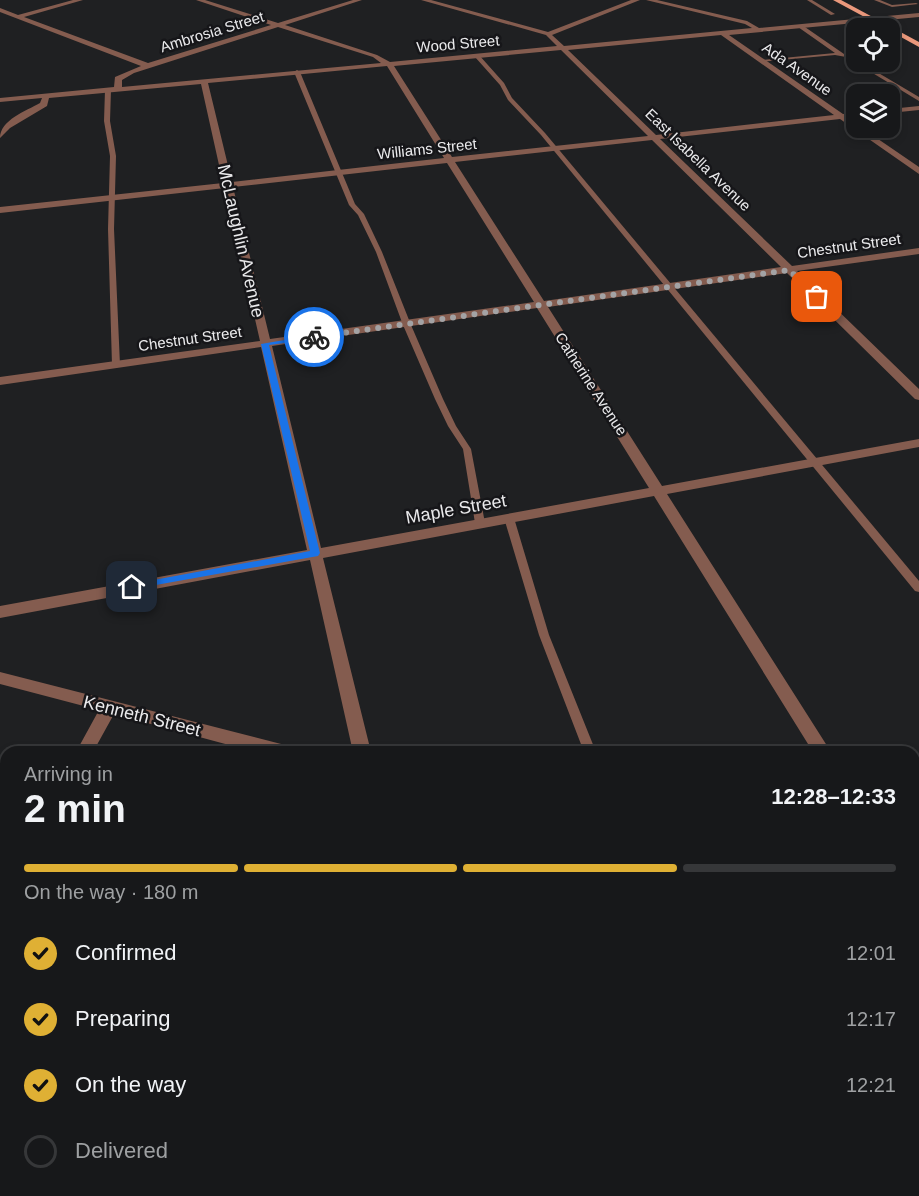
<!DOCTYPE html>
<meta charset="utf-8">
<style>
:root{--surface:#17181a;--page:#202123;--text:#f1f3f6;--muted:#9ea0a2;--line:#363739;--accent:#dfb034}
body{margin:0;font-family:Arial,sans-serif;background:var(--page);color:var(--text);height:100vh;display:flex;flex-direction:column;font-size:22px;white-space:nowrap}
*{box-sizing:border-box;margin:0}
p{font-size:20px;color:var(--muted)}
.icon{flex:none;width:33px;height:33px;fill:none;stroke:currentColor;stroke-width:2;stroke-linecap:round;stroke-linejoin:round}
.map{position:relative;flex:1;overflow:hidden}
.drawer{position:absolute;left:0px;top:746px;width:920px;height:452px;display:flex;flex-direction:column;background:var(--surface);border-radius:18px 18px 0 0;box-shadow:0 3px 9px #0003,0 0 0 2px var(--line)}
.drawer>*{flex:none}
.controls{position:absolute;left:846px;top:18px;display:grid;gap:12px}
.controls a{display:grid;place-items:center;width:54px;height:54px;border-radius:12px;background:var(--surface);box-shadow:0 3px 9px #0003,0 0 0 2px var(--line);font-size:30px}
.pin{position:absolute;display:grid;place-items:center;width:51px;height:51px;color:#fff;margin:-26px;border-radius:12px;box-shadow:0 3px 9px #0006}
.courier{position:absolute;display:grid;place-items:center;width:60px;height:60px;margin:-30px;border:4px solid #1a73e8;border-radius:50%;background:#fff;color:#222;box-shadow:0 2px 8px #0007}
.overview em{font-style:normal;font-weight:600}
.overview div{display:flex;flex-direction:column-reverse}
.overview{display:flex;align-items:center;justify-content:space-between;height:102px;padding:0 24px}
h1{font-size:39px;font-weight:600;line-height:45px}
.bar{display:grid;grid-template-columns:repeat(4,1fr);gap:9px 6px;align-content:center;height:72px;padding:0 24px}
.bar i{height:8px;border-radius:4px;background:var(--line)}
.bar .current{background:var(--accent)}
.bar p{grid-column:span 4}
ol{padding:0 24px;list-style:none}
li{display:flex;align-items:center;gap:18px;height:66px}
li p{margin-inline-start:auto}
li .icon{padding:6px;border-radius:50%;background:var(--accent);color:#111;stroke-width:4}
li:last-child{color:var(--muted)}
li i{width:33px;height:33px;border:3px solid var(--line);border-radius:50%}
.map>svg:first-child{display:block}
</style>
<div class="map">
<svg width="919" height="1196" viewBox="0 0 919 1196">
<rect width="100%" height="100%" fill="#1f2022"/>
<g fill="none" stroke-linecap="round" stroke-linejoin="round">
<!-- lane -->
<g fill="#845c4f" fill-rule="evenodd">
<path d="M807 0H812L835 14 831 15Z"/>
<path d="M874 0H880L892 5 916 3 918 4 892 7Z"/>
<path d="M798 25H802L844 54 856 59V62H860L919 97V101L846 57 835 55 759 62 761 60 835 53 798 27Z"/>
<path d="M475 55H479L504 83 512 98 545 133 919 581V592L915 591 541 135 508 100 500 85 475 57Z"/>
<path d="M297 70 300 72 355 204 364 214 382 252 411 325 443 399 456 426 471 449 485 523 483 525 480 526 475 523 463 449 448 426 435 399 403 325 376 252 358 215 349 205 294 72Z"/>
<path d="M108 88 111 90 110 121 116 156 114 229 120 365 116 367 112 365 108 229 110 156 104 121 105 90Z"/>
<path d="M509 515 514 518 549 635 596 752H584L539 635 504 518Z"/>
<path d="M772 1191H789L791 1196H774Z"/>
</g>
<!-- street -->
<g fill="#845c4f" fill-rule="evenodd">
<path d="M73 0H83L24 17 148 63 271 25 196 0H205L278 23 353 0H362L285 25 377 55 390 62 557 46 546 35 421 0H431L548 32 631 0H640L552 35 564 46 752 28 745 24 646 0H657L747 21 759 28 919 13V17L729 35 843 114 856 113V117L849 118 856 124V128H862L919 167V174L840 119 660 139 792 266 919 248V254L797 271 919 389V400L915 399 787 273 548 307 662 486 919 439V447L667 494 831 752H813L654 496 323 558 371 752H353L310 560 0 618V606L307 550 261 347 0 385V377L260 341 225 188 0 213V207L223 183 201 84 49 98 47 106 10 128 0 138C0 120 26 111 40 103L42 98 0 102V98L114 87 115 77 141 66 0 12V8L18 15ZM278 27 373 57 381 63 122 87V80L134 73ZM721 35 834 115 656 135 568 50ZM561 50 648 136 452 157 394 66ZM387 66 444 158 232 182 208 83ZM652 140 781 267 544 301 455 162ZM447 163 534 302 270 339 233 187ZM537 308 649 488 321 548 272 346Z"/>
<path d="M919 106V110L890 113V109Z"/>
<path d="M0 672 285 745 291 747 293 752H255L114 714 93 752H76L99 710 0 684Z"/>
<path d="M6 876V903L0 905V878Z"/>
<path d="M914 886 919 888V913L914 911Z"/>
<path d="M268 1191H292L291 1196H267Z"/>
<path d="M457 1191H481L482 1196H458Z"/>
</g>
<!-- primary -->
<path fill="#ea987c" fill-rule="evenodd" d="M833 0H841L919 42V47L890 31V28H885Z"/>
</g>
<!-- route -->
<path fill="#1a73e8" d="M314 335 317 339 269 345 320 553 318 556 128 590V585L132 584 310 551 261 344Z"/>
<g fill="none" stroke-linecap="round" stroke-linejoin="round">
<!-- done -->
<path stroke="#a3a3a5" stroke-width="6" stroke-dasharray="0 10.8" d="M314 337 789 270 817 297"/>
</g>
<g text-anchor="middle" stroke-width="5" stroke-linejoin="round" paint-order="stroke">
<!-- far-street labels -->
<g font-size="15" fill="#eaeaec" stroke="#161619">
<text transform="translate(212 32) rotate(-17)" y="5">Ambrosia Street</text>
<text transform="translate(458 44) rotate(-5)" y="5">Wood Street</text>
<text transform="translate(797 69) rotate(35)" y="5">Ada Avenue</text>
<text transform="translate(427 149) rotate(-6)" y="5">Williams Street</text>
<text transform="translate(698 160) rotate(44)" y="5">East Isabella Avenue</text>
<text transform="translate(849 246) rotate(-8)" y="5">Chestnut Street</text>
<text transform="translate(190 339) rotate(-8)" y="5">Chestnut Street</text>
<text transform="translate(591 384) rotate(57)" y="5">Catherine Avenue</text>
</g>
<!-- street labels -->
<g font-size="18" fill="#eaeaec" stroke="#161619">
<text transform="translate(241 241) rotate(77)" y="6">McLaughlin Avenue</text>
<text transform="translate(456 509) rotate(-10)" y="6">Maple Street</text>
<text transform="translate(142 716) rotate(14)" y="6">Kenneth Street</text>
</g>
</g>
</svg>
<div class="controls">
<a><svg class="icon" aria-label="locate" viewBox="0 0 24 24"><circle cx="12" cy="12" r="6"/><path d="M12 2v4M12 18v4M2 12h4M18 12h4"/></svg></a>
<a><svg class="icon" aria-label="layers" viewBox="0 0 24 24"><path d="M12 4l9 5-9 5-9-5zM3 14l9 5 9-5"/></svg></a>
</div>
<div class="pin" style="left:817px;top:297px;background:#ea580c"><svg class="icon" aria-label="bag" viewBox="0 0 24 24"><path d="M5 8h14l-1 12H6zM9 8a3 3 0 0 1 6 0"/></svg></div>
<div class="pin" style="left:132px;top:587px;background:#1f2937"><svg class="icon" aria-label="home" viewBox="0 0 24 24"><path d="M3 11l9-7 9 7M6 9v11h12V9"/></svg></div>
<div class="courier" style="left:314px;top:337px"><svg class="icon" aria-label="bike" viewBox="0 0 24 24"><circle cx="6" cy="16" r="4"/><circle cx="18" cy="16" r="4"/><path d="M6 16l4-8h5l3 8M10 8l3 8H6M13 5h3"/></svg></div>
<section class="drawer">
<div class="overview"><div><h1>2 min</h1><p>Arriving in</p></div><em>12:28–12:33</em></div>
<div class="bar"><i class="current"></i><i class="current"></i><i class="current"></i><i></i><p>On the way · 180 m</p></div>
<ol>
<li><svg class="icon" aria-label="check" viewBox="0 0 24 24"><path d="M5 12l5 5 9-10"/></svg>Confirmed<p>12:01</p></li>
<li><svg class="icon" aria-label="check" viewBox="0 0 24 24"><path d="M5 12l5 5 9-10"/></svg>Preparing<p>12:17</p></li>
<li><svg class="icon" aria-label="check" viewBox="0 0 24 24"><path d="M5 12l5 5 9-10"/></svg>On the way<p>12:21</p></li>
<li><i></i>Delivered</li>
</ol>
</section>
</div>
